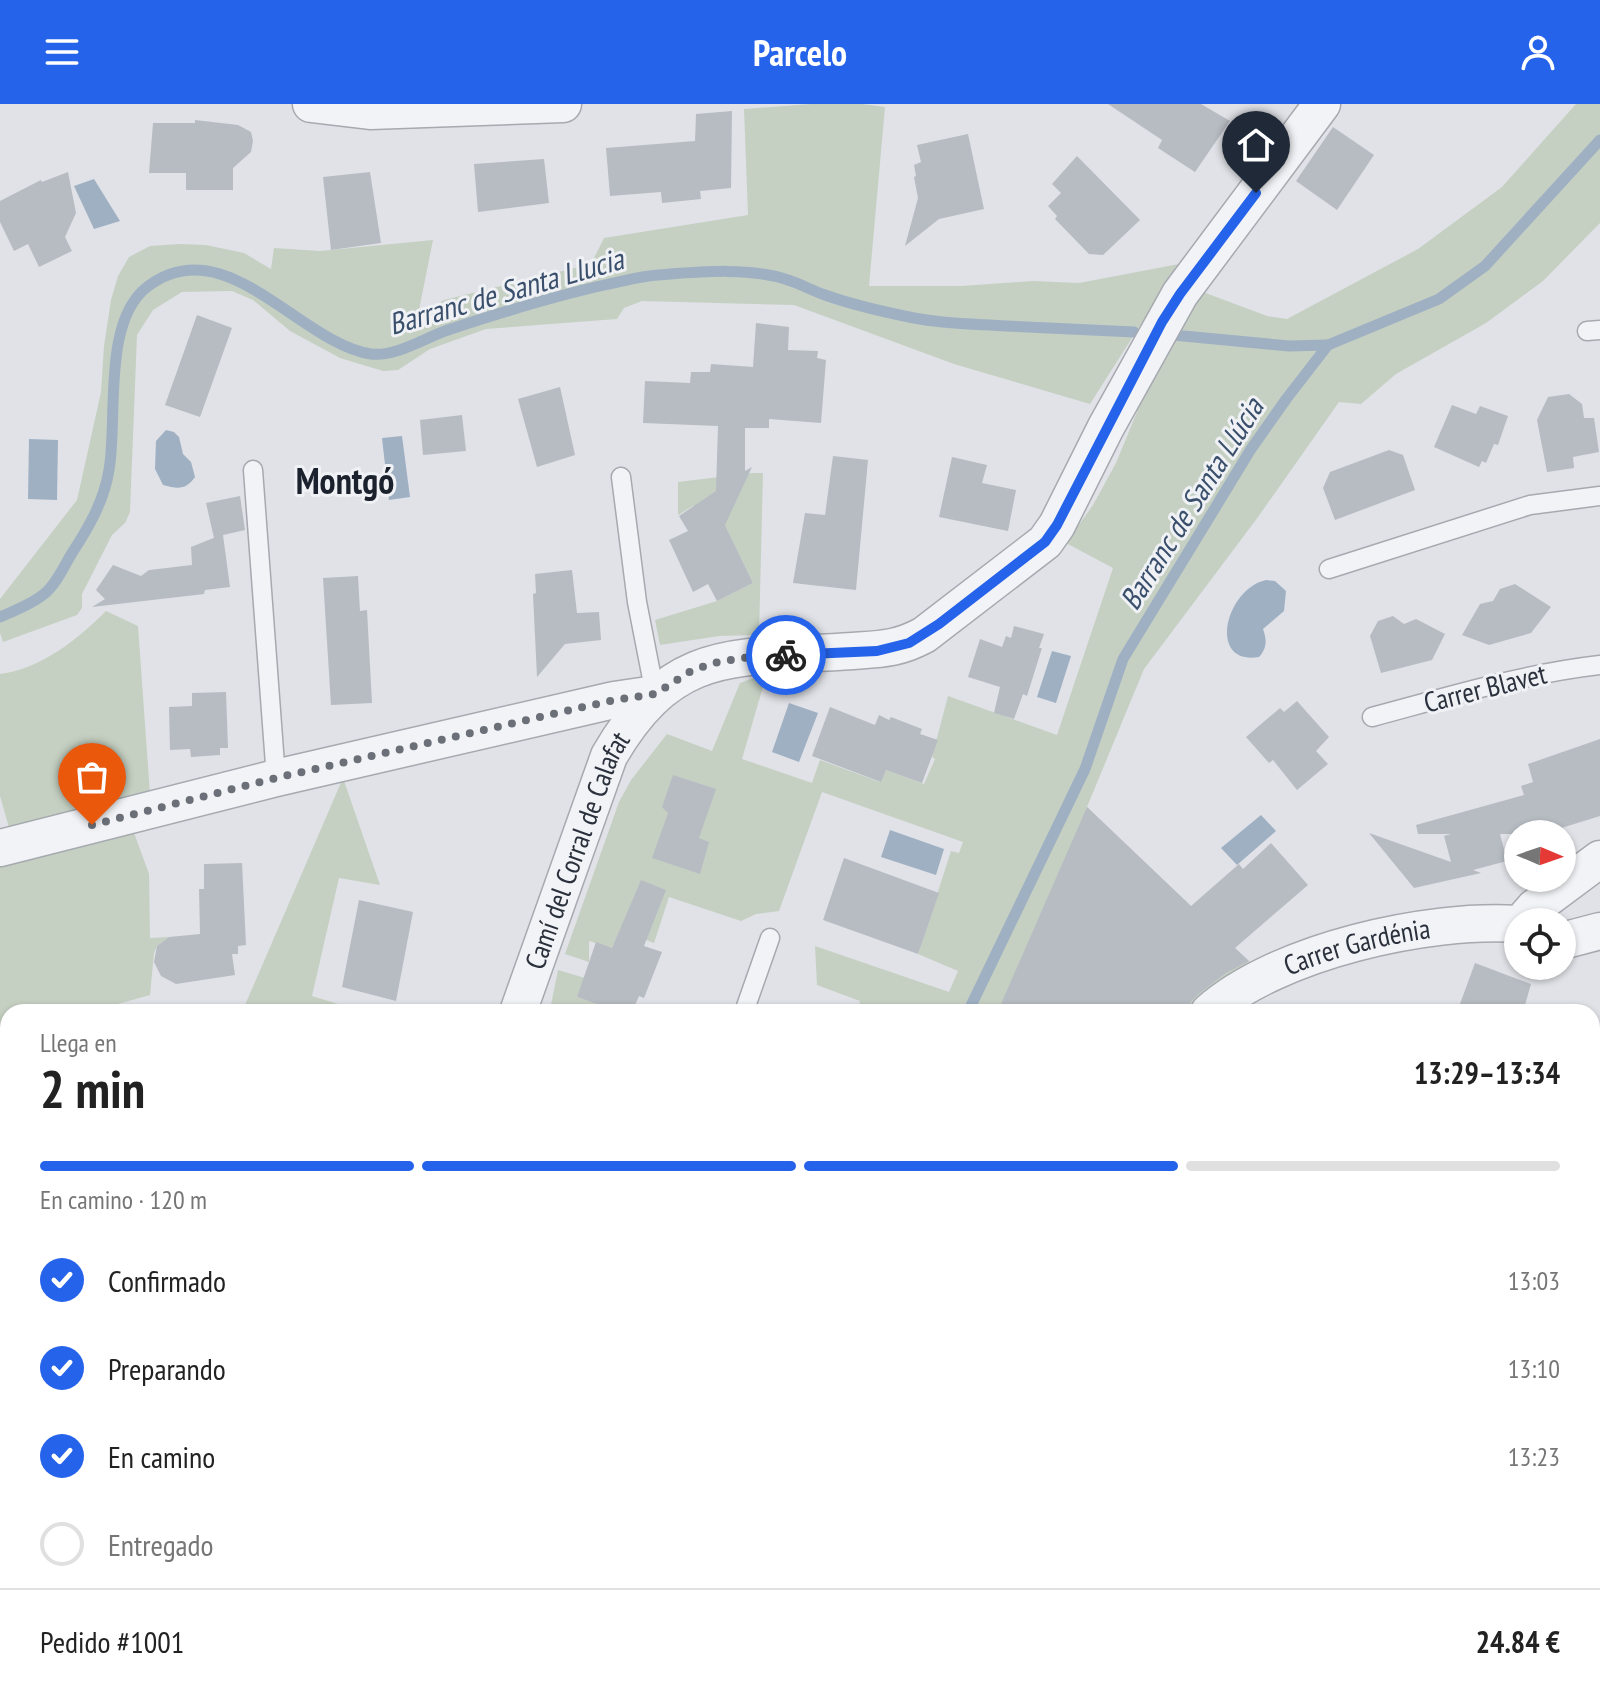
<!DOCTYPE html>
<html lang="es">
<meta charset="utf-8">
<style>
:root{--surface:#fff;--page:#f6f6f6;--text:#222;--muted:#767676;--line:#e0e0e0;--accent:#2563eb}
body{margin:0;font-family:"PT Sans Narrow",sans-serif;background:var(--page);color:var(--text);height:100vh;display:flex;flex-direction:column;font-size:30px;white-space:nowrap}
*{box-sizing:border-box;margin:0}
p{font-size:26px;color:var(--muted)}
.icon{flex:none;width:44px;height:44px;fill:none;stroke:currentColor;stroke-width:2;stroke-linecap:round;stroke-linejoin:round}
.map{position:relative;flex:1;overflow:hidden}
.panel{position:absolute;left:0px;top:900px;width:1600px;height:704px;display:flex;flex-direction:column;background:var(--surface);border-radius:24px 24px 0 0;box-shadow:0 2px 6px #0004}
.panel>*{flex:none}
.needle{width:52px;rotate:92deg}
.controls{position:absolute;left:1504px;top:716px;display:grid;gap:16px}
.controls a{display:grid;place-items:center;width:72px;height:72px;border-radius:50%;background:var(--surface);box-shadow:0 2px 6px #0004;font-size:40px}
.pin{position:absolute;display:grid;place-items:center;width:68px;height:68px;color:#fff;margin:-82px -34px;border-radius:50% 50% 50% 0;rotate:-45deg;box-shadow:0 0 8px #0007}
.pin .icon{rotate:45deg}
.courier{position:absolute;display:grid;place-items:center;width:80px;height:80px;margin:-40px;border:6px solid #2563eb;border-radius:50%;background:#fff;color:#222;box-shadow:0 2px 10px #0007}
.summary em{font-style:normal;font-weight:700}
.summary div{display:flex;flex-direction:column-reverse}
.summary{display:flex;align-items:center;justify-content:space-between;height:136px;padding:0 40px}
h1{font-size:52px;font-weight:700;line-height:60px}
.bar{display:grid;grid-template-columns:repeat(4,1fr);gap:12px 8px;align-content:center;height:96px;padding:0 40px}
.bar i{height:10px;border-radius:6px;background:var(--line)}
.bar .on{background:var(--accent)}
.bar p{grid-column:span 4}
.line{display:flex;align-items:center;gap:20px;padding:0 40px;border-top:2px solid var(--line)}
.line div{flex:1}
ol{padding:0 40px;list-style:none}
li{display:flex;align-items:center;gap:24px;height:88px}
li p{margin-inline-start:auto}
li .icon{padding:8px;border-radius:50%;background:var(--accent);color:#fff;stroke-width:4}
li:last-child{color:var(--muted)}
li i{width:44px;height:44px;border:4px solid var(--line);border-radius:50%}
header{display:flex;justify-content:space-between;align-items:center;height:104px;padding:0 40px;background:var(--accent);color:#fff;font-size:36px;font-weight:700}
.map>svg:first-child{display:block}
</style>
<header><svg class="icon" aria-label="menu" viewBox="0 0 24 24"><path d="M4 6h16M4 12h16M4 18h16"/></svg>Parcelo<svg class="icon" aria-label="person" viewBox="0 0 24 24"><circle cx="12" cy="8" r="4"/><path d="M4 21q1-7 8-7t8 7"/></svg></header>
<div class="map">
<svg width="1600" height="1604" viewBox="0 0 1600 1604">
<rect width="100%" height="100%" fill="#e0e2e7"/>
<!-- green -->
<g fill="#c5d0c2">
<path d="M811 0H862L885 3 869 182H961L1033 177 1079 179 1179 160 1090 300 954 260 794 201 642 197 624 204 617 215 486 225 430 245 398 266 383 267 340 254 290 227 253 196 232 187 182 188 153 206 137 231 130 408 125 419 112 431 82 490V504L77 511 3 538 0 529V495L77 396 101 288 104 242 111 196 118 172 129 153 150 142 180 140 206 141 244 149 271 165 274 144 320 147 433 136 418 211 444 196 591 160 604 134 748 111 744 5Z"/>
<path d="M1576 0H1600V119L1543 177 1486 219 1396 270 1361 300 1339 298 1258 413 1144 565 1087 703 1256 864 1196 908H858L860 897 817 881 815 842 949 888 958 867 918 850 951 747 959 749 963 738 822 688 779 807 756 810 741 817 669 793 654 839 620 826 612 844 589 837V858L565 850 619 698 631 676 667 630 712 647 740 579 767 569 742 655 812 679 820 656 880 678 886 666 924 680 935 655 932 653 948 592 1057 631 1113 464 1066 439 1093 401 1116 359 1144 291 1163 253 1203 188 1267 212 1287 215 1418 145 1502 83Z"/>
<path d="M752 369H763L759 531 719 532 660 541 655 516 717 497 753 479 723 417 699 409 693 402 678 411V378Z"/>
<path d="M106 507 138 522 150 690 10 727 0 692V570C41 565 78 535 106 507Z"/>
<path d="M343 674 380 781 339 774 312 892 351 904 349 908H242Z"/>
<path d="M133 726 149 770 150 834 169 833 157 842 154 849 150 891 89 908H8V931L0 934V759Z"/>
<path d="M558 866 585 874 577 893 619 908H555L551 901Z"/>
<path d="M1592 1505 1600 1510V1577L1592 1571Z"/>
<path d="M661 1596H845L842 1604H657Z"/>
<path d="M1049 1596H1161L1159 1604H1046Z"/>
</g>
<!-- water -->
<g fill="#9fb0c3">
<path d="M94 75 120 117 94 125 74 82Z"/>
<path d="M166 326 174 328 179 333 183 350 191 358 195 373C186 386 178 385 163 381L155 365 156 337Z"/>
<path d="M402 332 410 393 389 396 382 334Z"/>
<path d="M29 335 58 336 57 396 28 395Z"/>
<path d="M1266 476 1275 477 1286 487 1284 507 1263 525C1267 536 1267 544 1259 553 1207 562 1225 485 1266 476Z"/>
<path d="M1052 547 1071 552 1056 599 1037 593Z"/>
<path d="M789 599 818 609 799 658 772 648Z"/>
<path d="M1261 711 1276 727 1237 761 1221 744Z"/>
<path d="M890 726 944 745 936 771 881 753Z"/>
<path d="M1600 1172V1238L1592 1239V1178Z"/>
</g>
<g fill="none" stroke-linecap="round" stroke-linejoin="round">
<!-- stream -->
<g stroke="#9fb0c3" stroke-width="11">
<path d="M1173 231 1289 242 1328 241"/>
<path d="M0 513C14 507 32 500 44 490 56 481 64 462 72 449 89 423 104 397 109 366 118 314 102 218 147 183 225 123 299 239 371 250 395 253 423 235 445 227 499 209 554 192 609 180 625 177 641 172 658 171 698 168 746 163 785 175 799 179 811 186 825 191 853 201 884 208 914 214 944 220 975 220 1006 222 1049 224 1091 226 1134 228"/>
<path d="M968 908 1085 665 1123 555 1251 345 1287 294 1328 241 1439 195 1485 162 1600 36"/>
<path d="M734 1604 737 1596"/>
</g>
</g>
<!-- building -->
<g fill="#b7bcc3">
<path d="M1108 0H1201L1230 17 1195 68 1158 44 1162 36Z"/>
<path d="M732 7 731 84 700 87 701 95 662 99 661 88 610 92 606 44 695 37 696 10Z"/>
<path d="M195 16 238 21 251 28 253 37 251 48 233 64V86H186V69H149L153 19H195Z"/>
<path d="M1333 23 1374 51 1337 106 1296 77Z"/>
<path d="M968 30 984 105 939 115 905 142 918 94 914 73 916 72 914 61 921 58 917 41Z"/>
<path d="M1077 52 1140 116 1103 151 1089 150 1055 115 1057 112 1048 102 1061 89 1052 80Z"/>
<path d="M544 55 549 99 478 108 474 60Z"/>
<path d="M68 68 76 109 65 133 72 147 39 163 28 140 14 147 0 118V97L41 76 42 78Z"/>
<path d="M370 68 381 139 331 146 323 73Z"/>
<path d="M197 211 232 224 200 313 165 301Z"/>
<path d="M756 219 789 223 788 246 818 247 817 254 826 256 821 319 769 315V324H745V367L752 363 725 421 753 479 717 497 708 480 693 488 669 436 688 427 679 412 716 387 718 322 643 319 645 277 690 279 691 268H710L711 260 753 263Z"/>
<path d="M560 283 575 351 537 363 518 295Z"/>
<path d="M1569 290 1582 300 1584 314H1594L1599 348 1573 353 1574 364 1547 368 1537 316 1548 293Z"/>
<path d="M1452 301 1476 310 1480 302 1508 312 1498 341 1494 340 1486 359 1482 357 1479 363 1434 343Z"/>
<path d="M462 311 466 347 423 351 420 316Z"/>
<path d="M1389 346 1403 351 1415 386 1335 416 1323 384 1330 368Z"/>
<path d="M833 352 868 356 856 486 793 479 805 409 825 411Z"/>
<path d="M952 353 987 361 982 379 1016 386 1008 427 939 413Z"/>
<path d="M240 392 245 426 223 431 230 483 205 486 204 490 92 503 105 495 96 486 113 461 141 472 149 466 192 461 191 443 216 433 214 434 206 399Z"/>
<path d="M572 466 577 509 599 508 601 536 565 540 537 573 533 490 536 489 535 470Z"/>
<path d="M358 472 360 507 367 506 372 599 331 601 323 474Z"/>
<path d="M1515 480 1551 503 1531 529 1489 541 1462 531 1480 500 1493 497 1500 485Z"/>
<path d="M1393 512 1404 520 1416 515 1445 530 1432 556 1381 569 1370 532 1378 517Z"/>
<path d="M1014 522 1044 530 1039 544H1042L1027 592 1023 590 1014 615 994 609 1000 583 968 573 980 535 1002 543 1006 532 1011 534Z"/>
<path d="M226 588 228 644H220V651L191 653 190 645 170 646 169 603 192 602V589Z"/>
<path d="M1297 597 1329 633 1316 647 1328 660 1297 686 1273 656 1269 659 1246 633 1280 604 1284 608Z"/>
<path d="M830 603 875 621 879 611 889 616 891 613 922 625 920 630 938 636 922 679 886 666 881 678 812 652Z"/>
<path d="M1600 635V712L1542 730H1500L1507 757 1473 766 1481 769 1414 784 1369 729 1451 758 1444 732 1451 730H1418L1416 721 1524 691 1521 682 1533 678 1528 660Z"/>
<path d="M673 671 716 685 699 734 709 738 700 770 652 754 668 709 662 703Z"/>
<path d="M1087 703 1191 802 1239 760 1243 765 1271 739 1308 781 1235 844 1249 857 1226 869 1197 891 1190 899 1188 908H1021L1001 900Z"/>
<path d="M844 754 939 789 918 850 823 816Z"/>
<path d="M242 759 246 841 238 842V850H232L235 871 176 880 161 872 154 858 157 842 169 833 200 830 199 785H204V760Z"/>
<path d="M641 776 666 786 644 842 662 848 644 894 639 892 632 908H619L577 893 596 838 612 844Z"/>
<path d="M359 796 413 808 396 897 342 883Z"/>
<path d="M1475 859 1531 880 1523 908H1457Z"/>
</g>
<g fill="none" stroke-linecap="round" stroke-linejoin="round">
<defs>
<g id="service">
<path d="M1587 227 1600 226"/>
<path d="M253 366 276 674"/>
<path d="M621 373 637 498 655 590"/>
<path d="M1329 465 1530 401 1600 392"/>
<path d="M1372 613C1447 593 1522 570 1600 561"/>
<path d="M744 908 770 834"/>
</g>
<g id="minor">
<path d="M311 0 370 7 563 0"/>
<path d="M0 744 276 674 614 596 655 590"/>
<path d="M1526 818 1527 812 1534 804 1600 755"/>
<path d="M1562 837 1600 827"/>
<path id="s1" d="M518 908 609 652C674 539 738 555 853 547 882 545 898 545 924 531L1045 438 1057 421 1106 323 1180 190 1322 0"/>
<path id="s2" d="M1209 908C1278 847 1428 814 1518 820"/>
<path d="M1592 1027 1600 1024"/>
<path d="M0 1059 8 1032"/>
<path d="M259 1604 263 1596"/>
<path d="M1172 1604 1174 1596"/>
<path d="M1426 1604 1427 1596"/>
</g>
</defs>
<!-- service casing -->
<use href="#service" stroke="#a6a9b0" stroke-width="21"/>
<!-- minor casing -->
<use href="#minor" stroke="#a6a9b0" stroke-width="39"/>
<!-- service -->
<use href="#service" stroke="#f2f3f6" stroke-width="18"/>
<!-- minor -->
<use href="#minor" stroke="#f2f3f6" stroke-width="36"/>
</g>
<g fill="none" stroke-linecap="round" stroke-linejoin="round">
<!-- done -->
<path stroke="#6a6f78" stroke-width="8" stroke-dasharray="0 14.4" d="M92 721 276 674 614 596 655 590 691 567 714 559 742 554 786 551"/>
<!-- route -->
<path stroke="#2563eb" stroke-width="10" d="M786 551 877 547 909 539 939 520 1045 438 1057 421 1162 218 1180 190 1256 89"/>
</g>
<g text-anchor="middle" stroke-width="6" stroke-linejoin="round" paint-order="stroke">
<!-- street labels -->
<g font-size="28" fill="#2a313c" stroke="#eff1f5">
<text transform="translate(1485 584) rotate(-14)" y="10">Carrer Blavet</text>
<text dy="10" stroke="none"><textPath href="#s1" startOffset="172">Camí del Corral de Calafat</textPath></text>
<text dy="10" stroke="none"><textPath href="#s2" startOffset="164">Carrer Gardénia</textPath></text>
</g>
<!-- water labels -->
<g font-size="30" font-style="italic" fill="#394f6b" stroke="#eff1f5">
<text transform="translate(506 188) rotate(-16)" y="10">Barranc de Santa Llucia</text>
<text transform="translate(1192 400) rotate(-58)" y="10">Barranc de Santa Llúcia</text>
</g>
<!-- district labels -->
<g font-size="36" font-weight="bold" fill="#1c222d" stroke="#eff1f5">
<text x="345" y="390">Montgó</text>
</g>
</g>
</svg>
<div class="controls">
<a><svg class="needle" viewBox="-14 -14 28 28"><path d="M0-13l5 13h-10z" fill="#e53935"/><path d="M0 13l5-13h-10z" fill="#767676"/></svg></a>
<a><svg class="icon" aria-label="locate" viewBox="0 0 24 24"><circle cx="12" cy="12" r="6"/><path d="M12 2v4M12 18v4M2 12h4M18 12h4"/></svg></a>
</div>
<div class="pin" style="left:92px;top:721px;background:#ea580c"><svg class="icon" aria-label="bag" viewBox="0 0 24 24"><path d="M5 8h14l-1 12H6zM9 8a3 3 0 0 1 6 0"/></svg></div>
<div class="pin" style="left:1256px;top:89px;background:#1f2937"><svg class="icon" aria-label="home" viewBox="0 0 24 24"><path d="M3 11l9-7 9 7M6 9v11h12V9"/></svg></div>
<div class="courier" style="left:786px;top:551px"><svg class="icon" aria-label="bike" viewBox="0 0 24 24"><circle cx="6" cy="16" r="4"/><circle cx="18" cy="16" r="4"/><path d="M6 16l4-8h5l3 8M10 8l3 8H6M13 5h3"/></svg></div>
<section class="panel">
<div class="summary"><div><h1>2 min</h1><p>Llega en</p></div><em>13:29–13:34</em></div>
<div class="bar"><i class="on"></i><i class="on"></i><i class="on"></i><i></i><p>En camino · 120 m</p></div>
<ol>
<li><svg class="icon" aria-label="check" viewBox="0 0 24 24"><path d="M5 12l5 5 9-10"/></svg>Confirmado<p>13:03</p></li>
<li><svg class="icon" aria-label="check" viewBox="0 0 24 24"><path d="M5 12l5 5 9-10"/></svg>Preparando<p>13:10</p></li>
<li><svg class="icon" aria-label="check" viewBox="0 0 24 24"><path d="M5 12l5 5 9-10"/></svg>En camino<p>13:23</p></li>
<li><i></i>Entregado</li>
</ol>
<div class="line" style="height:104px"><div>Pedido #1001</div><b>24.84 €</b></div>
</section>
</div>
